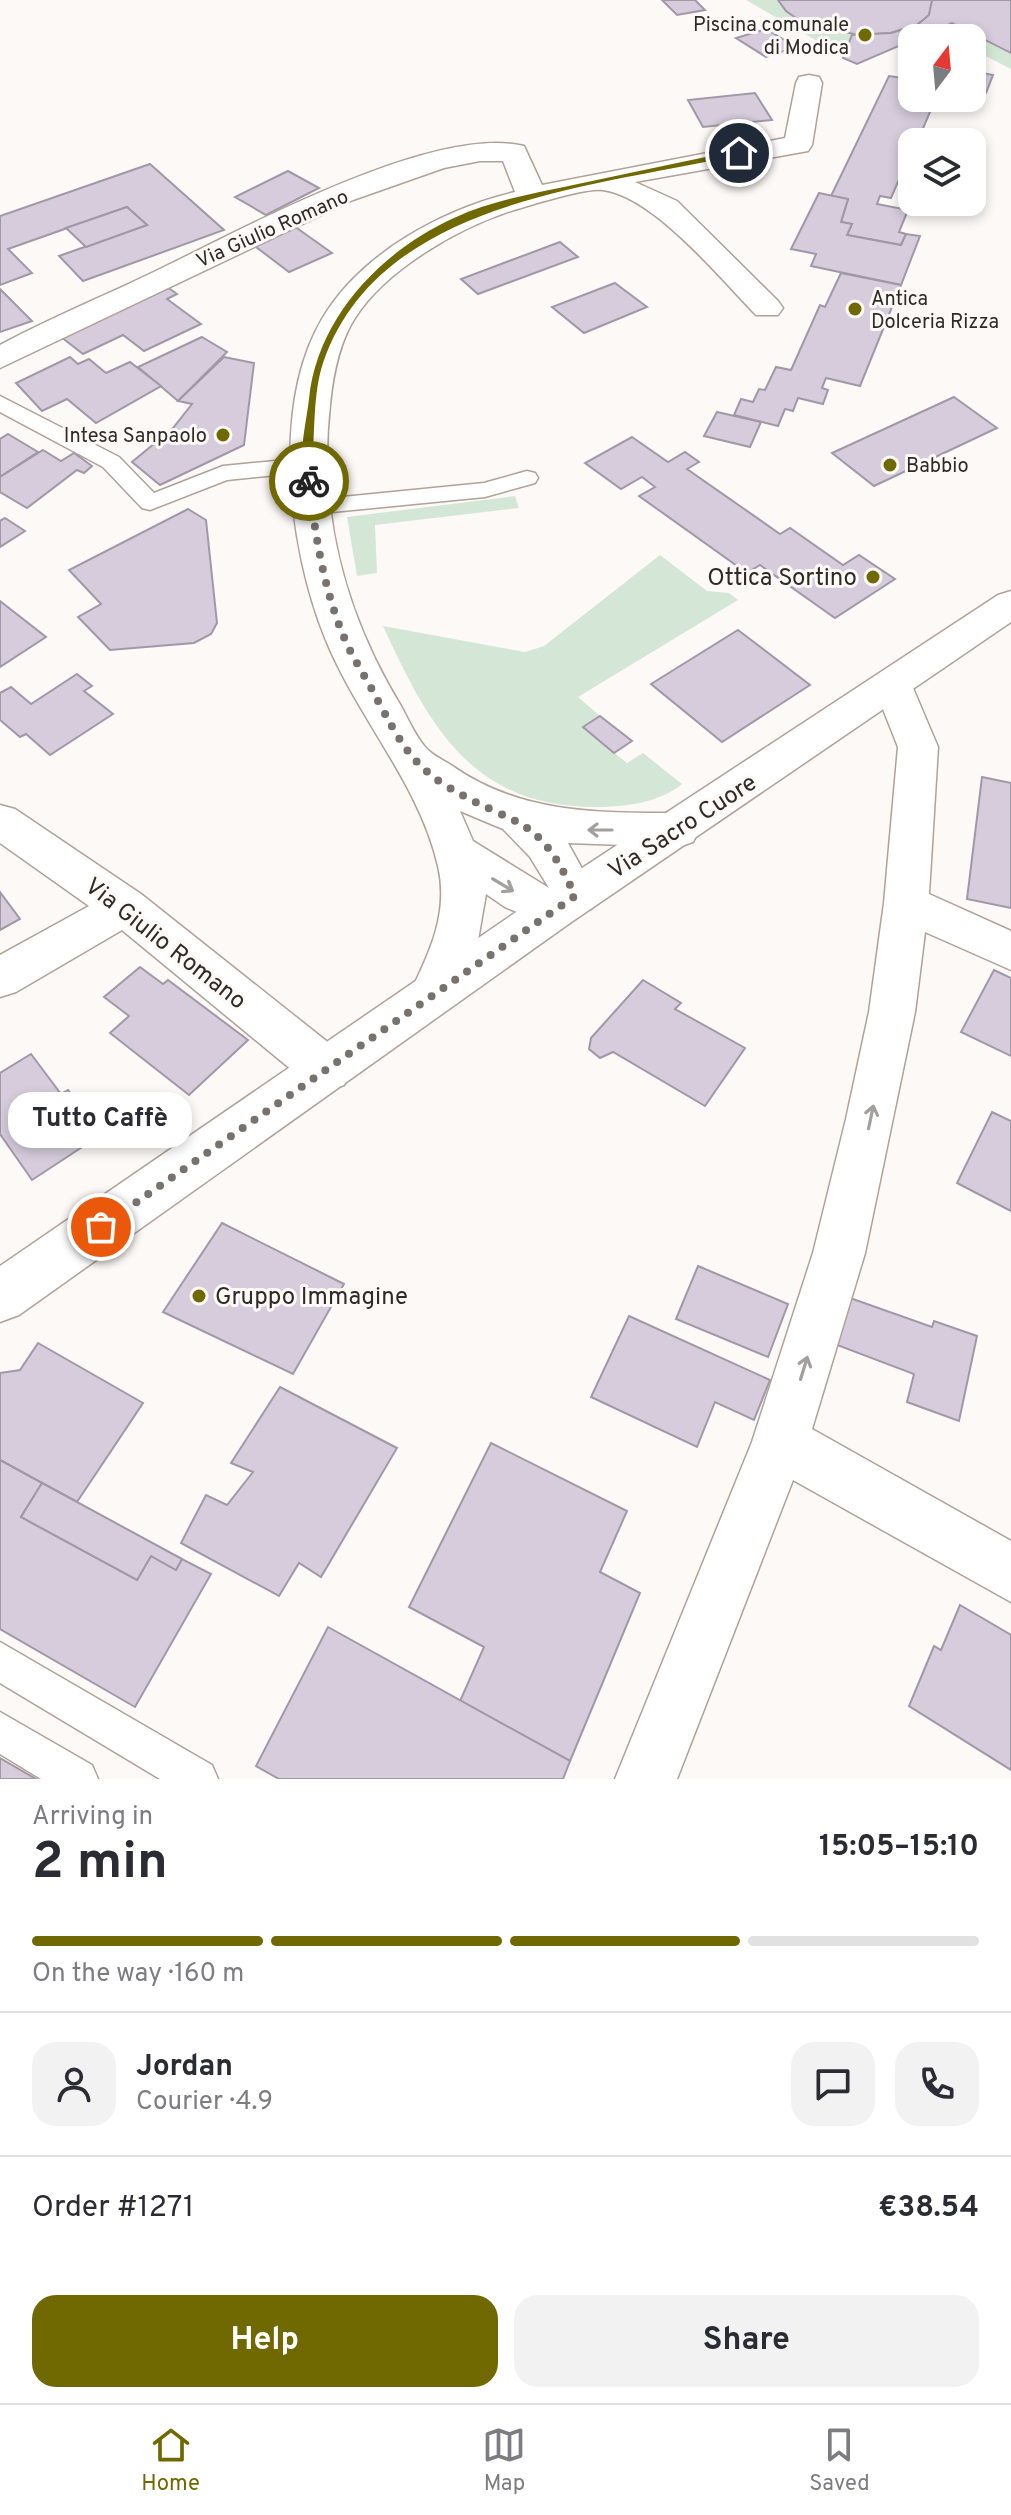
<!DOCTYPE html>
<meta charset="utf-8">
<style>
:root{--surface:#fff;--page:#f2f2f3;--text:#2b2b33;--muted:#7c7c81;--line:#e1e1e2;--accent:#706800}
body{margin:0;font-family:Overpass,sans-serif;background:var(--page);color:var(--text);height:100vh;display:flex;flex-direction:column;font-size:30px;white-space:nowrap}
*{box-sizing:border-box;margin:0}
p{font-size:26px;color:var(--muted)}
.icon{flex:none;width:44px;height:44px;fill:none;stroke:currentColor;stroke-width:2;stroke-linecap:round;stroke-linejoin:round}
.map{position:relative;height:1779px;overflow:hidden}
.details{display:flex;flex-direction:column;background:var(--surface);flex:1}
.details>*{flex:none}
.needle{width:52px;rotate:16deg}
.controls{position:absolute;left:898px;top:24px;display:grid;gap:16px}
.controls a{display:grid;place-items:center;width:88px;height:88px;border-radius:16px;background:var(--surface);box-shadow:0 4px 12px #0003;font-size:40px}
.pin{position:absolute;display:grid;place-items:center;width:68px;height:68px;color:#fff;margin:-34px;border:4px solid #fff;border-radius:50%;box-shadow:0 2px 8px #0007}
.courier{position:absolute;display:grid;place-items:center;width:80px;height:80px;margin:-40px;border:6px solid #706800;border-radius:50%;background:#fff;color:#222;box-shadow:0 2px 10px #0007}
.bubble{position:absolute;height:56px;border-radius:24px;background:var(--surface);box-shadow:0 4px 12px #0003;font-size:26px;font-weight:700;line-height:56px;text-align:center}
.head em{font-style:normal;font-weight:700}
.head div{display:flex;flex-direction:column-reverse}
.head{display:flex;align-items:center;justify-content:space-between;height:136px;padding:0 32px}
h1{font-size:52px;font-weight:700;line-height:60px}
.bar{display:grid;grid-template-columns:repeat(4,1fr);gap:12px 8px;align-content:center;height:96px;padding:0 32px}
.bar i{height:10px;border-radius:6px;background:var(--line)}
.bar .selected{background:var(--accent)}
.bar p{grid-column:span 4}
.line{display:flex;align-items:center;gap:20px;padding:0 32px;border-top:2px solid var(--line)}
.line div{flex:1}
.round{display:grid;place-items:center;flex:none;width:84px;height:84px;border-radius:24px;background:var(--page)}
.primary-button{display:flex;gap:16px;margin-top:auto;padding:16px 32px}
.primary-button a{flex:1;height:92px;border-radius:24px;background:var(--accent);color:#fff;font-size:32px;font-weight:700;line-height:92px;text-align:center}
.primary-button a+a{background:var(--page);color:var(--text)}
.dock{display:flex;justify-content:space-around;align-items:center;height:112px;border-top:2px solid var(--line);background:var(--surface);font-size:22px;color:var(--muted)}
.dock a{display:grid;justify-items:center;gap:4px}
.dock .selected{color:var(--accent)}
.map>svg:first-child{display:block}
</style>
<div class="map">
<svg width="1011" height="1779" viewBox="0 0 1011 1779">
<rect width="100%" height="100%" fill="#fdf9f7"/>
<!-- green -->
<g fill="#d4e7d6">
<path d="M746 0H1011V69L972 49V38L926 34 857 64Z"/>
<path d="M515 496 519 508 375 525 377 573 357 576 347 517Z"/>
<path d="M660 555 707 591 729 593 738 600 578 697 600 716 583 728 627 763 643 753 682 784C659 803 625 807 595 807 472 807 429 726 383 626L525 652 544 646Z"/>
</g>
<!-- building -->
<g fill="#d6ccdc" stroke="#a198a7" stroke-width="2">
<path d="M662 0H695L705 10 677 15Z"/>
<path d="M778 0H932L933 1 929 15 917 25 891 33 858 35 802 22 786 11Z"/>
<path d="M932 0H1011V53L952 23 857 64 843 58 852 35 891 33 917 25 929 15Z"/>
<path d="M766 29 796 47 766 57 736 38Z"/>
<path d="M910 61 912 98H936L918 140 910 138 907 145 912 149 891 198 880 196 877 204 908 210 899 232 906 234 901 245 847 235 852 224 841 222 848 199 831 196 889 76 902 78Z"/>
<path d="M972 71 993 75 986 93 972 91Z"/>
<path d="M755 93 772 120 703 127 688 100Z"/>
<path d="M150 164 224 230 83 281 59 256 147 225 127 207 8 249 32 273 0 285V216Z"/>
<path d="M288 171 319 188 266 215 235 197Z"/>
<path d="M819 193 848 199 841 222 852 224 847 235 901 245 906 234 920 236 901 285 811 266 816 254 791 249Z"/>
<path d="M127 207 147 225 86 247 66 228Z"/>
<path d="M294 226 332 253 289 272 252 244Z"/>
<path d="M560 242 578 257 478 294 461 279Z"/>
<path d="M841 273 901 285 860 386 826 378 822 388 828 390 823 404 798 398 793 411 785 409 778 426 734 415 741 399 753 402 759 389 765 390 776 367 791 370 820 305 825 307Z"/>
<path d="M162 283 177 294 167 299 201 324 144 351 123 335 83 354 56 333Z"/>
<path d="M615 283 647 307 584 333 552 307Z"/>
<path d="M0 289 32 321 0 332Z"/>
<path d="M202 337 227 352 178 401 138 367Z"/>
<path d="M70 357 78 364 89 359 106 373 130 362 161 386 96 423 67 399 42 411 16 383Z"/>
<path d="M224 357 254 363 244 445 160 485 132 462 173 428 192 404 178 401Z"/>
<path d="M954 397 997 428 874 486 832 453Z"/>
<path d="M717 412 761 422 750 447 704 436Z"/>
<path d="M8 434 38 452 0 477V439Z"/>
<path d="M632 437 668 462 685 452 699 462 687 469 780 534 790 528 843 565 859 555 895 579 835 618 760 565 747 573 639 496 655 487 642 477 621 489 585 463Z"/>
<path d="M43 450 61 461 74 453 92 466 84 473 77 470 27 508 0 492V477Z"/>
<path d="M188 509 206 520 217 623 211 634 194 643 110 650 78 617 101 604 69 570Z"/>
<path d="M5 518 25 531 0 547V521Z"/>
<path d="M0 601 46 637 0 667Z"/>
<path d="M738 630 810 685 722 742 651 684Z"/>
<path d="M77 674 92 686 84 691 113 714 50 755 26 734 20 737 0 720V693L11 687 31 704Z"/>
<path d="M600 716 632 741 614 753 583 727Z"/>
<path d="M982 777 1011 783V908L967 899Z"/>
<path d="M0 892 20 919 0 930Z"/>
<path d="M140 967 163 984 168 980 248 1040 189 1095 110 1033 129 1016 104 997Z"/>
<path d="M994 970 1011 978V1056L961 1032Z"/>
<path d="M643 980 681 1003 675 1009 745 1048 705 1106 613 1052 600 1058 589 1049 591 1038Z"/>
<path d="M31 1054 61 1094 68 1090 102 1134 32 1180 0 1134V1073Z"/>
<path d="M992 1112 1011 1121V1211L957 1183Z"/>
<path d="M222 1223 344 1284 293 1374 163 1312Z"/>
<path d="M698 1266 788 1304 768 1357 676 1319Z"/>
<path d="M850 1298 932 1327 934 1321 977 1336 959 1421 907 1402 914 1374 837 1345Z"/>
<path d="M629 1316 770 1380 754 1420 715 1402 697 1447 591 1397Z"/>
<path d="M38 1343 143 1403 77 1502 0 1460V1373L20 1370Z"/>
<path d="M280 1387 397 1448 321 1577 299 1563 279 1596 181 1543 206 1495 227 1505 253 1472 231 1463Z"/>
<path d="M491 1443 627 1511 600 1572 640 1593 570 1761 460 1701 484 1647 409 1607Z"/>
<path d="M0 1460 42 1483 21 1517 137 1580 151 1556 176 1570 182 1559 211 1574 135 1707 0 1629Z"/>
<path d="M42 1483 182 1559 176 1570 151 1556 137 1580 21 1517Z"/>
<path d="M960 1605 1011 1635V1770L909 1706 934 1646 941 1650Z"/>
<path d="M328 1627 570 1761 563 1779H279L256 1766Z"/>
<path d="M0 1758 36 1779H0Z"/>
</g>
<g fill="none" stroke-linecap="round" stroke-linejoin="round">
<defs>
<g id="service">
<path d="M0 396 119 457 154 493 223 466 307 458 318 465 307 472 227 480 150 510 142 508 103 467 0 412Z"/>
<path d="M527 471 535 473 538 478 535 483 485 497 312 514 301 507 312 500 484 483Z"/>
<path d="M0 1642 212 1765 218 1779H160L0 1683Z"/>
<path d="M0 1712 92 1765 98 1779H41L0 1754Z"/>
</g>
<g id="minor">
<path d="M809 75 819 77 822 83 812 145 808 151 635 182 677 201 778 301 783 308 778 315H756C720 278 654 197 603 190 587 187 531 205 514 210 460 227 386 269 355 318 339 343 333 375 330 405 318 512 345 614 401 706 408 719 416 737 426 748 432 755 443 760 451 765 520 814 597 813 678 813L693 818 699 830 693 842 678 847 568 843 597 896 591 909 574 913 570 923 554 928 505 907 486 894 477 946 449 1007 433 1012 417 1007 410 993C430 952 449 912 438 866 419 783 356 716 325 638 289 549 271 406 322 319 361 253 443 209 515 192L503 161H480L444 168 353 200 0 368V345C52 317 107 295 160 269 243 229 434 124 524 146L542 185 785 138 796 83 799 77ZM460 811 503 829 530 857 549 888 473 841Z"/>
<path d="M893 670 907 674 938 747 929 894 1011 931V970L925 932 915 1012 865 1253 812 1429 1011 1541V1602L793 1480 677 1779H615L752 1442 813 1253 846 1119 869 1012 884 903 898 747 873 684 879 674Z"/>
<path d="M0 805 15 809 141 894 344 1055 351 1070 344 1085 327 1091 310 1085 122 930 16 992 0 997V955L89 906 0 843Z"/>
</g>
<path id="tertiary" d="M1011 591V622L570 923 19 1315 0 1322V1266L538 897 998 595Z"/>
</defs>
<!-- service casing -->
<use href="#service" stroke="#b1a197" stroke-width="3"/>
<!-- minor casing -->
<use href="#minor" stroke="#b1a197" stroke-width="3"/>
<!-- tertiary casing -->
<use href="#tertiary" stroke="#b1a197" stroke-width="3"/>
<!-- service -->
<use href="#service" fill="#fff" fill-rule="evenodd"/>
<!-- minor -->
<use href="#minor" fill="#fff" fill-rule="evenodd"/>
<!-- tertiary -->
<use href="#tertiary" fill="#fff" fill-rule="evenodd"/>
</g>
<!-- one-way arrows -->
<defs><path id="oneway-shaft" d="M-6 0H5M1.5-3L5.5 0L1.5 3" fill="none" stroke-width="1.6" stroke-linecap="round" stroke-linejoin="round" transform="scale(2)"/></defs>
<g stroke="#a29f9d">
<use href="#oneway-shaft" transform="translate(600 830) rotate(-180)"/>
<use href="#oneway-shaft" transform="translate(503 885) rotate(31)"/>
<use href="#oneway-shaft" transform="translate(871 1117) rotate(-78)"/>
<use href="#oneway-shaft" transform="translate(804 1368) rotate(-73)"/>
</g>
<!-- route -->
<path fill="#706800" d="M739 150 742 154C598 188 380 197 323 363 313 393 315 433 312 465L314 481 305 483C297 458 306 425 309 399 317 318 381 251 454 218 493 200 536 193 578 184 631 173 685 161 739 150Z"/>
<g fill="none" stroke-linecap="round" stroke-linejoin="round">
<!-- done -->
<path stroke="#78726f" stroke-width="8" stroke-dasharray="0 14.4" d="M101 1227 575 896C538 811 514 828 445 785 410 763 397 736 378 701 368 681 355 662 346 642 324 592 315 535 309 481"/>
</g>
<!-- markers -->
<g fill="#706800" stroke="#fdf9f7" stroke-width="3">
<circle cx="865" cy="35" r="8"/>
<circle cx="855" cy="309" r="8"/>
<circle cx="223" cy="435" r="8"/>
<circle cx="890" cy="465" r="8"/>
<circle cx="873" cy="577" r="8"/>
<circle cx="199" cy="1296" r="8"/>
</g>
<g text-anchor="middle" stroke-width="6" stroke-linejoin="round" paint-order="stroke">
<!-- far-poi labels -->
<g font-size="20" fill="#302a26" stroke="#fdf9f7" text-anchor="end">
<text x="849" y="31">Piscina comunale<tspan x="849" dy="23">di Modica</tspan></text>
<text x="871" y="305" text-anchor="start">Antica<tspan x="871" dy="23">Dolceria Rizza</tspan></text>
<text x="207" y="442">Intesa Sanpaolo</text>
<text x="906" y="472" text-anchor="start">Babbio</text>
</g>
<!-- far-street labels -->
<g font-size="20" fill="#302a26" stroke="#fdf9f7">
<text transform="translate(272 228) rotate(-24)" y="7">Via Giulio Romano</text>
</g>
<!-- poi labels -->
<g font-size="24" fill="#302a26" stroke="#fdf9f7" text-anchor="end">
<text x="857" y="585">Ottica Sortino</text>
<text x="215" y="1304" text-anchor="start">Gruppo Immagine</text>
</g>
<!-- street labels -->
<g font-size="24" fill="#302a26" stroke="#fdf9f7">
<text transform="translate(682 826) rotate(-33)" y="8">Via Sacro Cuore</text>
<text transform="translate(166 943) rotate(38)" y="8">Via Giulio Romano</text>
</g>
</g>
</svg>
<div class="controls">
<a><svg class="needle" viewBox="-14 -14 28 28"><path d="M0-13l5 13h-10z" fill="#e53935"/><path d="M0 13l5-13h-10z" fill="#7c7c81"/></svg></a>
<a><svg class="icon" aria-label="layers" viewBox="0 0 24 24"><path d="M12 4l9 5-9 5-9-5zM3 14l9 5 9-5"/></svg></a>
</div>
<div class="pin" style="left:101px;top:1227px;background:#ea580c"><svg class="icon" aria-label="bag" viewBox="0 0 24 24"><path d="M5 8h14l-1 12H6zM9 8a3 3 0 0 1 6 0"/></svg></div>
<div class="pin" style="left:739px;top:153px;background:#1f2937"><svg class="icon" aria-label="home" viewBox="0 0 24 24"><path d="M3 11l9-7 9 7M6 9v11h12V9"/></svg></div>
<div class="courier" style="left:309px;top:481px"><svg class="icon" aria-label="bike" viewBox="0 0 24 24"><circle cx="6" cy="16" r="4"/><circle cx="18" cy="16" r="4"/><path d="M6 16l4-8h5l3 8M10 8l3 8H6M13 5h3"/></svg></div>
<div class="bubble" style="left:8px;top:1092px;width:184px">Tutto Caffè</div>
</div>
<section class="details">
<div class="head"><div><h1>2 min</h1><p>Arriving in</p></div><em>15:05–15:10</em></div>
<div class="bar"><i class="selected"></i><i class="selected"></i><i class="selected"></i><i></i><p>On the way · 160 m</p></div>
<div class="line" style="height:144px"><a class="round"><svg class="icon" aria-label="person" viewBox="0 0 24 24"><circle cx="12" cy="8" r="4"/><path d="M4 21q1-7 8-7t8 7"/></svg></a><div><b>Jordan</b><p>Courier · 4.9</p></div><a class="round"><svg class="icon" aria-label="chat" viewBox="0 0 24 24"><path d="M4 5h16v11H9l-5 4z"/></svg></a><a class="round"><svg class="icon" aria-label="phone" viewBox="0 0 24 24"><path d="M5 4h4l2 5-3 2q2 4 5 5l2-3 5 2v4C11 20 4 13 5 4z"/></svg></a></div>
<div class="line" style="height:104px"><div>Order #1271</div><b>€38.54</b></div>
<div class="primary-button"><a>Help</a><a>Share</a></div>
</section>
<nav class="dock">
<a class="selected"><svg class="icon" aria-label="home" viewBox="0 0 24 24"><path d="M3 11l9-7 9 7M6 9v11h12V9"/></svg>Home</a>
<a><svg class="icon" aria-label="map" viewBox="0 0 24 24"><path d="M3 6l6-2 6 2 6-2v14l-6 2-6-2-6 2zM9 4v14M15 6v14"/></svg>Map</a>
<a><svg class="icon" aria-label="saved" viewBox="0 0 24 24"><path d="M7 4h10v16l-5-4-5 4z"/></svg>Saved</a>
</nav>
